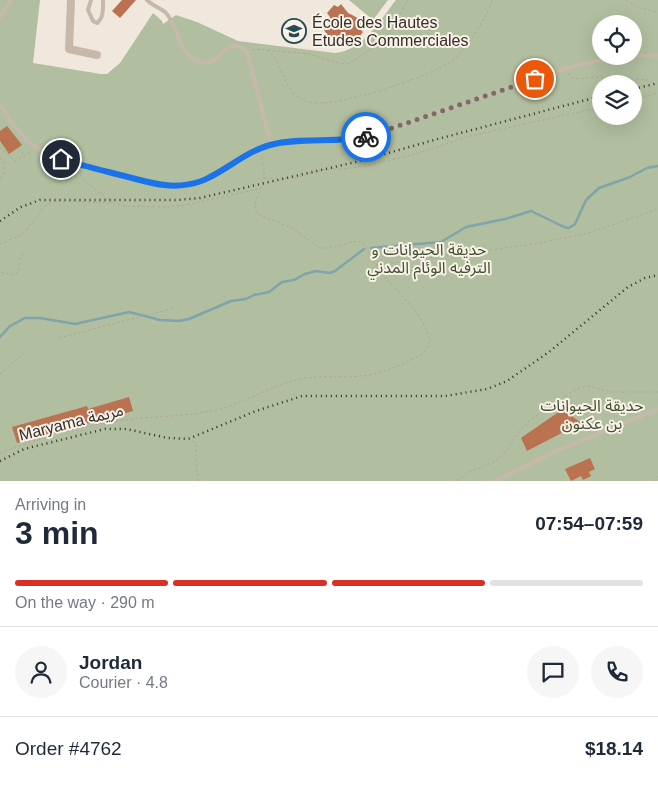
<!DOCTYPE html>
<meta charset="utf-8">
<style>
:root{--surface:#fff;--page:#f6f6f7;--text:#1f2937;--muted:#747a83;--line:#e0e1e3;--accent:#d93025}
body{margin:0;font-family:Helvetica,"Noto Sans Arabic",sans-serif;background:var(--page);color:var(--text);height:100vh;display:flex;flex-direction:column;font-size:19px;white-space:nowrap}
*{box-sizing:border-box;margin:0}
p{font-size:16px;color:var(--muted)}
.icon{flex:none;width:28px;height:28px;fill:none;stroke:currentColor;stroke-width:2;stroke-linecap:round;stroke-linejoin:round}
.map{position:relative;height:481px;overflow:hidden}
.panel{display:flex;flex-direction:column;background:var(--surface);flex:1}
.panel>*{flex:none}
.tools{position:absolute;left:592px;top:15px;display:grid;gap:10px}
.tools a{display:grid;place-items:center;width:50px;height:50px;border-radius:50%;background:var(--surface);box-shadow:0 5px 20px #0002;font-size:25px}
.pin{position:absolute;display:grid;place-items:center;width:42px;height:42px;color:#fff;margin:-21px;border:2px solid #fff;border-radius:50%;box-shadow:0 1px 5px #0007}
.courier{position:absolute;display:grid;place-items:center;width:50px;height:50px;margin:-25px;border:4px solid #1a73e8;border-radius:50%;background:#fff;color:#222;box-shadow:0 1px 6px #0007}
.summary em{font-style:normal;font-weight:700}
.summary div{display:flex;flex-direction:column-reverse}
.summary{display:flex;align-items:center;justify-content:space-between;height:85px;padding:0 15px}
h1{font-size:32px;font-weight:700;line-height:38px}
.bar{display:grid;grid-template-columns:repeat(4,1fr);gap:8px 5px;align-content:center;height:60px;padding:0 15px}
.bar i{height:6px;border-radius:4px;background:var(--line)}
.bar .current{background:var(--accent)}
.bar p{grid-column:span 4}
.line{display:flex;align-items:center;gap:12px;padding:0 15px;border-top:1px solid var(--line)}
.line div{flex:1}
.round{display:grid;place-items:center;flex:none;width:52px;height:52px;border-radius:26px;background:var(--page)}
.map>svg:first-child{display:block}
</style>
<div class="map">
<svg width="658" height="481" viewBox="0 0 658 481">
<rect width="100%" height="100%" fill="#f0e8dd"/>
<!-- green -->
<g fill="#b1be9f" fill-rule="evenodd">
<path d="M0 0H40L33 63 101 74H107L120 63 153 13 162 21 163 24 176 15 197 22 238 41 335 53C363 51 380 20 396 0H658V481H0ZM601 24H634V56H601ZM601 84H634V116H601Z"/>
<path d="M349 0H388L373 20Z"/>
</g>
<g fill="none" stroke-linecap="round" stroke-linejoin="round">
<!-- stream -->
<g stroke="#7fa5aa" stroke-width="2.5">
<path d="M371 248 441 242 466 227 505 219 531 211 564 227 569 228 575 224 586 200 599 188 630 177 647 168 658 166"/>
<path d="M0 337 10 326 25 318H40L75 324 129 312 160 320 179 321 189 319 231 301 246 299 254 295 269 292 282 282 294 280 305 274 316 271 330 273 335 271 364 249"/>
</g>
</g>
<!-- building -->
<g fill="#ba7251">
<path d="M122 0H136L120 18 112 11Z"/>
<path d="M341 4 348 13 356 17 364 23 361 30 363 32 357 40 354 38 343 46 333 37 328 36 324 30 330 24 326 22 330 17 327 13 334 5 338 7Z"/>
<path d="M7 126 22 145 9 154 0 141V131Z"/>
<path d="M129 397 133 411 17 443 12 427 87 406 88 409Z"/>
<path d="M563 409 581 423 527 451 521 438Z"/>
<path d="M590 458 595 469 589 472 591 476 583 480 581 476 571 481 565 469Z"/>
</g>
<g fill="none" stroke-linecap="round" stroke-linejoin="round">
<!-- path -->
<g stroke="#b3a495" stroke-width="1" stroke-dasharray="2.5 2.5" stroke-linecap="butt">
<path d="M626 0 637 7 658 12"/>
<path d="M252 50C259 49 265 48 271 53 284 69 284 92 305 101 328 112 437 75 456 58 468 46 488 16 492 0"/>
<path d="M268 50 310 54 334 62 347 64 355 60 381 42 392 29 408 0"/>
<path d="M569 73 570 76 576 79 599 77 650 80 655 85"/>
<path d="M634 89 637 80"/>
<path d="M634 99 658 93"/>
<path d="M0 147 15 161 31 152"/>
<path d="M18 148 24 155"/>
<path d="M0 158C5 165 8 172 0 178"/>
<path d="M77 171 86 182 113 203"/>
<path d="M265 178H295L326 169H343L371 165 419 153 466 137 601 107"/>
<path d="M0 244 23 234 46 205 53 201H67L114 203 124 206 167 207 190 204 262 188"/>
<path d="M376 265 534 244 585 234 658 209"/>
<path d="M1 272 13 275 17 273 23 252"/>
<path d="M59 338 174 308"/>
<path d="M0 374 24 353"/>
<path d="M188 439 196 443V465L199 481"/>
<path d="M0 453C38 438 84 425 125 420 155 416 185 417 215 410 244 404 270 385 301 379 320 375 342 378 362 376 383 374 407 363 425 352L430 341C424 313 399 295 382 274 374 265 371 253 364 244L357 241 330 248H320L292 228 257 214C251 203 262 191 264 179 265 171 263 163 261 155"/>
<path d="M457 481 469 472 494 462 503 455 516 435 531 419 556 404 574 390 586 386 612 392H658"/>
<path d="M655 481 658 476"/>
</g>
<!-- lane -->
<g stroke="#c7b9aa" stroke-width="4">
<path d="M91 0 88 10 93 21 97 23C104 18 103 8 103 0"/>
<path d="M147 0C153 6 161 8 166 13 179 27 178 53 198 61 223 72 223 30 247 52L271 144"/>
<path d="M0 17 11 0"/>
<path d="M634 56 658 55"/>
<path d="M0 105C9 118 18 133 30 143 58 164 98 169 131 177 143 180 155 185 168 186 179 186 191 184 201 181 227 173 245 150 272 144 303 138 335 143 366 137L566 68 620 56"/>
<path d="M494 481 561 449 658 409"/>
</g>
<!-- street -->
<path stroke="#c7b9aa" stroke-width="8" d="M71 0 69 49 97 55"/>
<!-- rail -->
<g stroke="#352e29" stroke-width="2.5" stroke-dasharray="1 4" stroke-linecap="butt">
<path d="M634 89 658 83"/>
<path d="M0 221 21 207 40 200H177L200 198 360 161 434 140 601 96"/>
<path d="M0 461 24 449 105 429H126L168 438 188 439 256 411 302 396H445L487 389 507 381 549 352 628 287 645 278 658 275"/>
</g>
</g>
<g fill="none" stroke-linecap="round" stroke-linejoin="round">
<!-- done -->
<path stroke="#766f68" stroke-width="5" stroke-dasharray="0 9" d="M366 137 535 79"/>
<!-- route -->
<path stroke="#1a73e8" stroke-width="6" d="M61 159C83 166 105 171 128 177 140 180 153 184 165 185 179 187 198 184 210 177 230 167 248 151 270 145 299 137 335 143 366 137"/>
</g>
<!-- icons -->
<defs>
<symbol id="university-ring" viewBox="-11 -11 22 22"><circle r="9.5" fill="#f8f2e9" stroke="#234c53" stroke-width="1.5"/><path d="M0-5L7-2L0 1L-7-2ZM-4 1L0 2.5L4 1V4Q0 6-4 4Z" fill="#234c53"/></symbol>
</defs>
<g fill-rule="evenodd">
<use href="#university-ring" x="280" y="17" width="28" height="28"/>
</g>
<g text-anchor="middle" stroke-width="4" stroke-linejoin="round" paint-order="stroke">
<!-- poi labels -->
<g font-size="16" fill="#352e29" stroke="#f8f2e9" text-anchor="start">
<text x="312" y="28">École des Hautes<tspan x="312" dy="18">Etudes Commerciales</tspan></text>
</g>
<!-- park labels -->
<g font-size="16" fill="#42512f" stroke="#f8f2e9">
<text x="429" y="255">حديقة الحيوانات و<tspan x="429" dy="18">الترفيه الوئام المدني</tspan></text>
<text x="592" y="411">حديقة الحيوانات<tspan x="592" dy="18">بن عكنون</tspan></text>
</g>
<!-- street labels -->
<g font-size="16" fill="#352e29" stroke="#f8f2e9">
<text transform="translate(71 422) rotate(-14)" y="6">Maryama مريمة</text>
</g>
</g>
</svg>
<div class="tools">
<a><svg class="icon" aria-label="locate" viewBox="0 0 24 24"><circle cx="12" cy="12" r="6"/><path d="M12 2v4M12 18v4M2 12h4M18 12h4"/></svg></a>
<a><svg class="icon" aria-label="layers" viewBox="0 0 24 24"><path d="M12 4l9 5-9 5-9-5zM3 14l9 5 9-5"/></svg></a>
</div>
<div class="pin" style="left:535px;top:79px;background:#ea580c"><svg class="icon" aria-label="bag" viewBox="0 0 24 24"><path d="M5 8h14l-1 12H6zM9 8a3 3 0 0 1 6 0"/></svg></div>
<div class="pin" style="left:61px;top:159px;background:#1f2937"><svg class="icon" aria-label="home" viewBox="0 0 24 24"><path d="M3 11l9-7 9 7M6 9v11h12V9"/></svg></div>
<div class="courier" style="left:366px;top:137px"><svg class="icon" aria-label="bike" viewBox="0 0 24 24"><circle cx="6" cy="16" r="4"/><circle cx="18" cy="16" r="4"/><path d="M6 16l4-8h5l3 8M10 8l3 8H6M13 5h3"/></svg></div>
</div>
<section class="panel">
<div class="summary"><div><h1>3 min</h1><p>Arriving in</p></div><em>07:54–07:59</em></div>
<div class="bar"><i class="current"></i><i class="current"></i><i class="current"></i><i></i><p>On the way · 290 m</p></div>
<div class="line" style="height:90px"><a class="round"><svg class="icon" aria-label="person" viewBox="0 0 24 24"><circle cx="12" cy="8" r="4"/><path d="M4 21q1-7 8-7t8 7"/></svg></a><div><b>Jordan</b><p>Courier · 4.8</p></div><a class="round"><svg class="icon" aria-label="chat" viewBox="0 0 24 24"><path d="M4 5h16v11H9l-5 4z"/></svg></a><a class="round"><svg class="icon" aria-label="phone" viewBox="0 0 24 24"><path d="M5 4h4l2 5-3 2q2 4 5 5l2-3 5 2v4C11 20 4 13 5 4z"/></svg></a></div>
<div class="line" style="height:65px"><div>Order #4762</div><b>$18.14</b></div>
</section>
